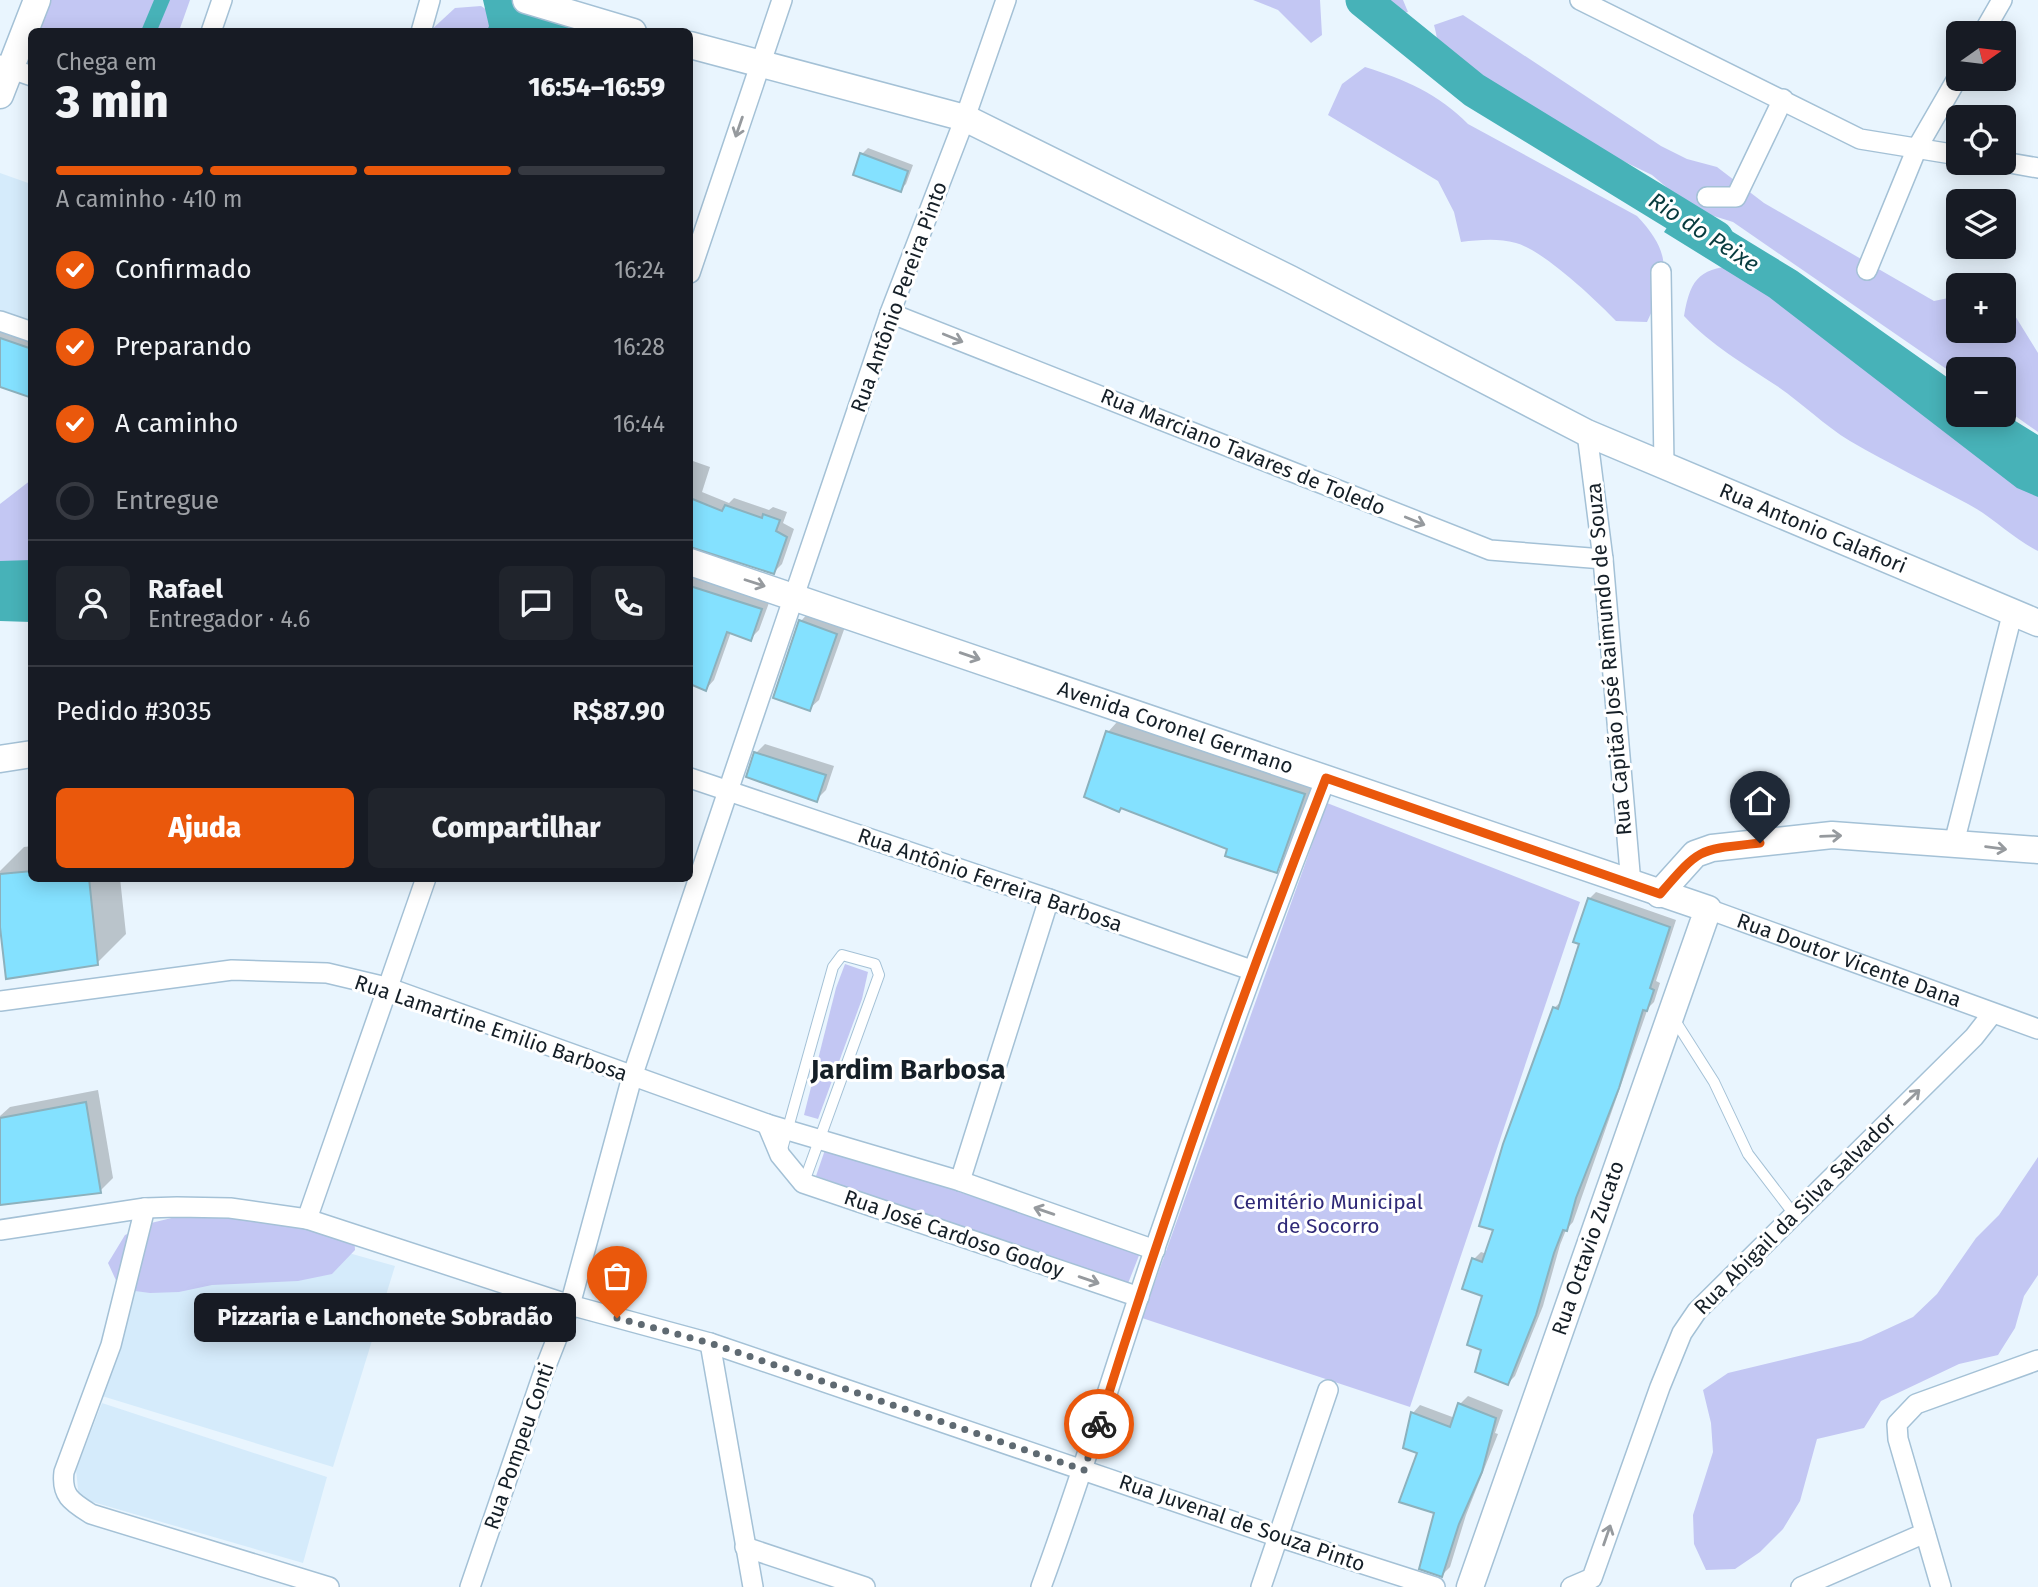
<!DOCTYPE html>
<html lang="pt">
<meta charset="utf-8">
<style>
:root{--surface:#171b24;--page:#20242c;--text:#f1f3f6;--muted:#9ea1a6;--line:#363941;--accent:#ea580c}
body{margin:0;font-family:"Fira Sans",sans-serif;background:var(--page);color:var(--text);height:100vh;display:flex;flex-direction:column;font-size:26px;white-space:nowrap}
*{box-sizing:border-box;margin:0}
p{font-size:23px;color:var(--muted)}
.icon{flex:none;width:38px;height:38px;fill:none;stroke:currentColor;stroke-width:2;stroke-linecap:round;stroke-linejoin:round}
.map{position:relative;flex:1;overflow:hidden}
.drawer{position:absolute;left:28px;top:28px;width:665px;height:854px;display:flex;flex-direction:column;background:var(--surface);border-radius:10px;box-shadow:0 4px 18px #0003}
.drawer>*{flex:none}
.needle{width:46px;rotate:76deg}
.tools{position:absolute;left:1946px;top:21px;display:grid;gap:14px}
.tools a{display:grid;place-items:center;width:70px;height:70px;border-radius:10px;background:var(--surface);box-shadow:0 4px 18px #0003;font-size:35px}
.pin{position:absolute;display:grid;place-items:center;width:60px;height:60px;color:#fff;margin:-72px -30px;border-radius:50% 50% 50% 0;rotate:-45deg;box-shadow:0 0 7px #0007}
.pin .icon{rotate:45deg}
.courier{position:absolute;display:grid;place-items:center;width:70px;height:70px;margin:-35px;border:5px solid #ea580c;border-radius:50%;background:#fff;color:#222;box-shadow:0 2px 9px #0007}
.bubble{position:absolute;height:49px;border-radius:10px;background:var(--surface);box-shadow:0 4px 18px #0003;font-size:23px;font-weight:800;line-height:49px;text-align:center}
.summary em{font-style:normal;font-weight:800}
.summary div{display:flex;flex-direction:column-reverse}
.summary{display:flex;align-items:center;justify-content:space-between;height:119px;padding:0 28px}
h1{font-size:46px;font-weight:800;line-height:52px}
.bar{display:grid;grid-template-columns:repeat(4,1fr);gap:10px 7px;align-content:center;height:84px;padding:0 28px}
.bar i{height:9px;border-radius:5px;background:var(--line)}
.bar .selected{background:var(--accent)}
.bar p{grid-column:span 4}
.line{display:flex;align-items:center;gap:18px;padding:0 28px;border-top:2px solid var(--line)}
.line div{flex:1}
.round{display:grid;place-items:center;flex:none;width:74px;height:74px;border-radius:10px;background:var(--page)}
ol{padding:0 28px;list-style:none}
li{display:flex;align-items:center;gap:21px;height:77px}
li p{margin-inline-start:auto}
li .icon{padding:7px;border-radius:50%;background:var(--accent);color:#fff;stroke-width:4}
li:last-child{color:var(--muted)}
li i{width:38px;height:38px;border:4px solid var(--line);border-radius:50%}
.action{display:flex;gap:14px;margin-top:auto;padding:14px 28px}
.action a{flex:1;height:80px;border-radius:10px;background:var(--accent);color:#fff;font-size:28px;font-weight:800;line-height:80px;text-align:center}
.action a+a{background:var(--page);color:var(--text)}
.map>svg:first-child{display:block}
</style>
<div class="map">
<svg width="2038" height="1587" viewBox="0 0 2038 1587">
<rect width="100%" height="100%" fill="#e9f5fe"/>
<!-- built -->
<g fill="#d5ebfb">
<path d="M0 173 31 184V324L0 313Z"/>
<path d="M245 1224 395 1266 333 1467 102 1396 152 1232Z"/>
<path d="M102 1403 327 1477 303 1563 79 1498 76 1470Z"/>
</g>
<!-- green -->
<g fill="#c3c7f3">
<path d="M43 0H190L179 31 32 32 31 63 16 58Z"/>
<path d="M1253 0H1320L1322 35 1311 43 1278 10Z"/>
<path d="M1353 0H1403L1408 12 1378 19Z"/>
<path d="M481 6 496 16 491 31 429 32 455 8Z"/>
<path d="M1463 15 1661 146 1687 159 1717 167 1764 203 1934 301 1958 296V331H2004V298L2038 353V432L2004 408V369H1958V377L1733 222 1704 213 1677 196 1652 175 1517 110 1516 107C1489 99 1456 85 1442 58 1438 49 1437 35 1434 25Z"/>
<path d="M1365 67C1404 79 1439 94 1468 124L1637 216C1673 254 1669 276 1647 322L1616 321C1596 300 1543 250 1516 243 1497 238 1480 240 1461 242L1454 212 1438 181 1328 115 1342 84Z"/>
<path d="M1742 264 2038 496V551C2012 538 1993 517 1968 504 1929 483 1888 463 1850 441 1824 425 1802 403 1777 386 1744 364 1712 346 1684 316 1691 275 1701 269 1742 264Z"/>
<path d="M31 480V588L0 591V504Z"/>
<path d="M1327 803 1580 902 1410 1407 1142 1318Z"/>
<path d="M845 964 868 972 862 999 818 1119 804 1115 836 988Z"/>
<path d="M826 1147 1140 1253 1127 1286 816 1176Z"/>
<path d="M2038 1157V1275L2024 1296 2015 1328 1998 1355 1959 1364 1881 1401 1864 1428 1817 1439 1800 1501 1783 1529 1760 1552 1735 1569 1706 1570 1694 1544 1693 1515 1713 1452 1711 1423 1703 1390 1728 1373 1861 1341 1913 1317 1937 1294 1976 1238 1999 1215Z"/>
<path d="M184 1215H213L354 1230 355 1250 332 1274 298 1281 212 1285 179 1292 150 1293 120 1289 108 1263 125 1235 151 1223Z"/>
</g>
<!-- water -->
<g fill="#47b2b8">
<path d="M154 0H170L157 31H141Z"/>
<path d="M483 0H526L590 22 569 31H487L489 26Z"/>
<path d="M1684 202 1797 271 1958 385V415L2004 414 2038 435V497L2017 488 1769 297 1664 232Z"/>
<path d="M31 560V622L0 621V561Z"/>
</g>
<!-- shadow -->
<g fill="#0003">
<path d="M868 148 913 165 906 184 900 190 862 154Z"/>
<path d="M0 326 32 337V392L29 395 0 385Z"/>
<path d="M690 460 710 467 702 492 729 503 734 498 769 510 773 507 787 512 783 523 794 529 782 564 774 572 690 546Z"/>
<path d="M690 575 770 600 759 630 750 639 731 632 714 680 706 689 690 682Z"/>
<path d="M810 611 846 624 819 700 809 709 801 621Z"/>
<path d="M1117 722 1313 785 1285 862 1276 871 1229 848 1122 807 1108 732Z"/>
<path d="M765 744 834 766 826 790 816 800 756 753Z"/>
<path d="M32 846V878H120L126 934 97 963 0 912V871L24 847Z"/>
<path d="M1596 892 1676 920 1656 981 1660 983 1654 1002 1648 1008 1573 1222 1566 1230 1560 1245 1543 1306 1515 1376 1508 1383 1484 1349V1295L1474 1259 1481 1252 1487 1254 1554 1008 1562 1001 1581 943 1589 899Z"/>
<path d="M98 1090 113 1178 100 1191 0 1182V1116L10 1107Z"/>
<path d="M1468 1396 1503 1410 1495 1433 1498 1434 1466 1515 1450 1567 1442 1575 1436 1512 1419 1452 1413 1413 1420 1405 1455 1418 1460 1404Z"/>
</g>
<g fill="none" stroke-linecap="round" stroke-linejoin="round">
<!-- river -->
<path stroke="#47b2b8" stroke-width="35" d="M1363 0 1474 90 1716 238"/>
</g>
<!-- building -->
<g fill="#84e1ff" stroke="#8cb1bd" stroke-width="2">
<path d="M860 153 908 171 901 192 853 175Z"/>
<path d="M0 338 32 349 29 397 0 387Z"/>
<path d="M690 498 722 511 725 505 762 518 763 514 780 520 776 531 787 537 774 574 690 547Z"/>
<path d="M690 586 762 609 751 641 727 632 706 691 690 684Z"/>
<path d="M799 620 837 634 810 711 773 698Z"/>
<path d="M1106 731 1305 794 1277 873 1225 856 1227 849 1121 808 1119 812 1084 797Z"/>
<path d="M754 752 826 775 817 802 746 777Z"/>
<path d="M32 871V878H89L98 965 6 979 0 927V874Z"/>
<path d="M1588 898 1670 927 1650 988 1654 990 1647 1011 1643 1010 1619 1088 1576 1198 1567 1231 1563 1230 1554 1253 1536 1315 1508 1385 1475 1372 1481 1350 1467 1345 1482 1296 1462 1289 1472 1258 1482 1262 1493 1230 1479 1226 1503 1144 1553 1007 1558 1009 1579 944 1573 942Z"/>
<path d="M86 1102 101 1193 0 1205V1118Z"/>
<path d="M1458 1403 1496 1418 1482 1472 1459 1524 1442 1577 1419 1569 1434 1513 1399 1502 1417 1453 1403 1448 1411 1412 1450 1427Z"/>
</g>
<g fill="none" stroke-linecap="round" stroke-linejoin="round">
<defs>
<g id="lane">
<path d="M1674 1019 1714 1082 1748 1154 1793 1213"/>
<path d="M781 1153 833 967 842 955 875 964 879 975 804 1182"/>
</g>
<g id="street">
<path d="M1580 0 1860 139 1958 155"/>
<path d="M211 32 222 0"/>
<path d="M421 32 430 0"/>
<path d="M1983 33 2002 0"/>
<path d="M0 65 32 76"/>
<path d="M2004 162 2038 168"/>
<path d="M1707 197H1736L1783 99"/>
<path d="M1867 270 1917 148 1958 77"/>
<path d="M1661 272 1664 465"/>
<path d="M690 273 782 0"/>
<path d="M890 313 1490 550 1603 559"/>
<path d="M0 321 32 332"/>
<path d="M1587 433 1603 559 1631 884"/>
<path d="M690 778 1049 899 1251 970"/>
<path d="M1954 843 2012 615"/>
<path id="s1" d="M1708 909 2038 1029"/>
<path d="M0 1001 232 970 327 973 386 987 767 1124 960 1181 1155 1250"/>
<path d="M767 1124 780 1155 803 1183 1139 1297"/>
<path d="M960 1181 1049 899"/>
<path d="M145 1208 111 1345 64 1472C61 1496 72 1502 91 1514L329 1587"/>
<path d="M307 1219 426 878"/>
<path d="M0 1230 145 1208 177 1207 230 1208 307 1219 570 1305 710 1343 1279 1537 1435 1587"/>
<path d="M710 1343 753 1587"/>
<path d="M745 1547 865 1587"/>
<path d="M470 1587 544 1371 570 1305 632 1077 728 791 890 313 965 118 1006 0"/>
<path d="M1041 1587C1082 1476 1116 1363 1154 1251 1208 1092 1265 935 1326 778"/>
<path d="M1261 1587 1328 1390"/>
<path d="M1571 1587 1592 1578 1660 1387 1682 1333 1697 1311 1974 1037 1992 1014"/>
<path d="M1801 1587 1925 1533"/>
<path d="M1941 1587 1898 1439 1897 1424 1916 1404 2038 1360"/>
</g>
<g id="secondary">
<path d="M526 0 633 32"/>
<path id="s2" d="M690 45 965 118 1290 279 1587 433 2038 623"/>
<path d="M0 95 37 0"/>
<path id="s3" d="M690 562 1708 909 1470 1587"/>
<path d="M0 759 32 754"/>
<path d="M1659 894 1695 854 1712 848 1832 835 2038 850"/>
</g>
</defs>
<!-- lane casing -->
<use href="#lane" stroke="#a4c1d6" stroke-width="12"/>
<!-- street casing -->
<use href="#street" stroke="#a4c1d6" stroke-width="22"/>
<!-- secondary casing -->
<use href="#secondary" stroke="#a4c1d6" stroke-width="29"/>
<!-- lane -->
<use href="#lane" stroke="#fff" stroke-width="10"/>
<!-- street -->
<use href="#street" stroke="#fff" stroke-width="19"/>
<!-- secondary -->
<use href="#secondary" stroke="#fff" stroke-width="26"/>
</g>
<!-- one-way arrows -->
<defs><path id="oneway-shaft" d="M-6 0H5M1.5-3L5.5 0L1.5 3" fill="none" stroke-width="1.6" stroke-linecap="round" stroke-linejoin="round" transform="scale(1.75)"/></defs>
<g stroke="#969a9e">
<use href="#oneway-shaft" transform="translate(739 127) rotate(109)"/>
<use href="#oneway-shaft" transform="translate(953 338) rotate(22)"/>
<use href="#oneway-shaft" transform="translate(1415 521) rotate(22)"/>
<use href="#oneway-shaft" transform="translate(755 583) rotate(18)"/>
<use href="#oneway-shaft" transform="translate(970 656) rotate(19)"/>
<use href="#oneway-shaft" transform="translate(1831 836) rotate(-2)"/>
<use href="#oneway-shaft" transform="translate(1996 848) rotate(7)"/>
<use href="#oneway-shaft" transform="translate(1912 1097) rotate(-44)"/>
<use href="#oneway-shaft" transform="translate(1044 1211) rotate(-161)"/>
<use href="#oneway-shaft" transform="translate(1089 1280) rotate(19)"/>
<use href="#oneway-shaft" transform="translate(1607 1535) rotate(-71)"/>
</g>
<g fill="none" stroke-linecap="round" stroke-linejoin="round">
<!-- done -->
<path stroke="#5f6a72" stroke-width="7" stroke-dasharray="0 12.6" d="M617 1318 710 1343 1084 1470 1099 1424"/>
<!-- route -->
<path stroke="#ea580c" stroke-width="9" d="M1099 1424C1167 1206 1243 991 1326 778L1660 894C1701 847 1697 850 1760 843"/>
</g>
<g text-anchor="middle" stroke-width="6" stroke-linejoin="round" paint-order="stroke">
<!-- street labels -->
<g font-size="21" fill="#151f27" stroke="#fff">
<text transform="translate(899 297) rotate(-70)" y="7">Rua Antônio Pereira Pinto</text>
<text transform="translate(1243 452) rotate(22)" y="7">Rua Marciano Tavares de Toledo</text>
<text dy="7" stroke="none"><textPath href="#s2" startOffset="1227">Rua Antonio Calafiori</textPath></text>
<text transform="translate(1609 659) rotate(-95)" y="7">Rua Capitão José Raimundo de Souza</text>
<text dy="7" stroke="none"><textPath href="#s3" startOffset="513">Avenida Coronel Germano</textPath></text>
<text transform="translate(990 880) rotate(19)" y="7">Rua Antônio Ferreira Barbosa</text>
<text dy="7" stroke="none"><textPath href="#s1" startOffset="150">Rua Doutor Vicente Dana</textPath></text>
<text transform="translate(491 1028) rotate(19)" y="7">Rua Lamartine Emilio Barbosa</text>
<text transform="translate(1795 1214) rotate(-45)" y="7">Rua Abigail da Silva Salvador</text>
<text transform="translate(954 1234) rotate(19)" y="7">Rua José Cardoso Godoy</text>
<text transform="translate(1588 1248) rotate(-71)" y="7">Rua Octavio Zucato</text>
<text transform="translate(519 1446) rotate(-71)" y="7">Rua Pompeu Conti</text>
<text transform="translate(1242 1523) rotate(19)" y="7">Rua Juvenal de Souza Pinto</text>
</g>
<!-- park labels -->
<g font-size="21" fill="#2f2977" stroke="#fff">
<text x="1328" y="1209">Cemitério Municipal<tspan x="1328" dy="24">de Socorro</tspan></text>
</g>
<!-- water labels -->
<g font-size="23" font-style="italic" fill="#073b3e" stroke="#fff">
<text transform="translate(1704 232) rotate(33)" y="8">Rio do Peixe</text>
</g>
<!-- district labels -->
<g font-size="28" font-weight="bold" fill="#151f27" stroke="#fff">
<text x="908" y="1079">Jardim Barbosa</text>
</g>
</g>
</svg>
<div class="tools">
<a><svg class="needle" viewBox="-14 -14 28 28"><path d="M0-13l5 13h-10z" fill="#e53935"/><path d="M0 13l5-13h-10z" fill="#9ea1a6"/></svg></a>
<a><svg class="icon" aria-label="locate" viewBox="0 0 24 24"><circle cx="12" cy="12" r="6"/><path d="M12 2v4M12 18v4M2 12h4M18 12h4"/></svg></a>
<a><svg class="icon" aria-label="layers" viewBox="0 0 24 24"><path d="M12 4l9 5-9 5-9-5zM3 14l9 5 9-5"/></svg></a>
<a>+</a>
<a>−</a>
</div>
<div class="pin" style="left:617px;top:1318px;background:#ea580c"><svg class="icon" aria-label="bag" viewBox="0 0 24 24"><path d="M5 8h14l-1 12H6zM9 8a3 3 0 0 1 6 0"/></svg></div>
<div class="pin" style="left:1760px;top:843px;background:#1f2937"><svg class="icon" aria-label="home" viewBox="0 0 24 24"><path d="M3 11l9-7 9 7M6 9v11h12V9"/></svg></div>
<div class="courier" style="left:1099px;top:1424px"><svg class="icon" aria-label="bike" viewBox="0 0 24 24"><circle cx="6" cy="16" r="4"/><circle cx="18" cy="16" r="4"/><path d="M6 16l4-8h5l3 8M10 8l3 8H6M13 5h3"/></svg></div>
<div class="bubble" style="left:194px;top:1293px;width:382px">Pizzaria e Lanchonete Sobradão</div>
<section class="drawer">
<div class="summary"><div><h1>3 min</h1><p>Chega em</p></div><em>16:54–16:59</em></div>
<div class="bar"><i class="selected"></i><i class="selected"></i><i class="selected"></i><i></i><p>A caminho · 410 m</p></div>
<ol>
<li><svg class="icon" aria-label="check" viewBox="0 0 24 24"><path d="M5 12l5 5 9-10"/></svg>Confirmado<p>16:24</p></li>
<li><svg class="icon" aria-label="check" viewBox="0 0 24 24"><path d="M5 12l5 5 9-10"/></svg>Preparando<p>16:28</p></li>
<li><svg class="icon" aria-label="check" viewBox="0 0 24 24"><path d="M5 12l5 5 9-10"/></svg>A caminho<p>16:44</p></li>
<li><i></i>Entregue</li>
</ol>
<div class="line" style="height:126px"><a class="round"><svg class="icon" aria-label="person" viewBox="0 0 24 24"><circle cx="12" cy="8" r="4"/><path d="M4 21q1-7 8-7t8 7"/></svg></a><div><b>Rafael</b><p>Entregador · 4.6</p></div><a class="round"><svg class="icon" aria-label="chat" viewBox="0 0 24 24"><path d="M4 5h16v11H9l-5 4z"/></svg></a><a class="round"><svg class="icon" aria-label="phone" viewBox="0 0 24 24"><path d="M5 4h4l2 5-3 2q2 4 5 5l2-3 5 2v4C11 20 4 13 5 4z"/></svg></a></div>
<div class="line" style="height:91px"><div>Pedido #3035</div><b>R$87.90</b></div>
<div class="action"><a>Ajuda</a><a>Compartilhar</a></div>
</section>
</div>
